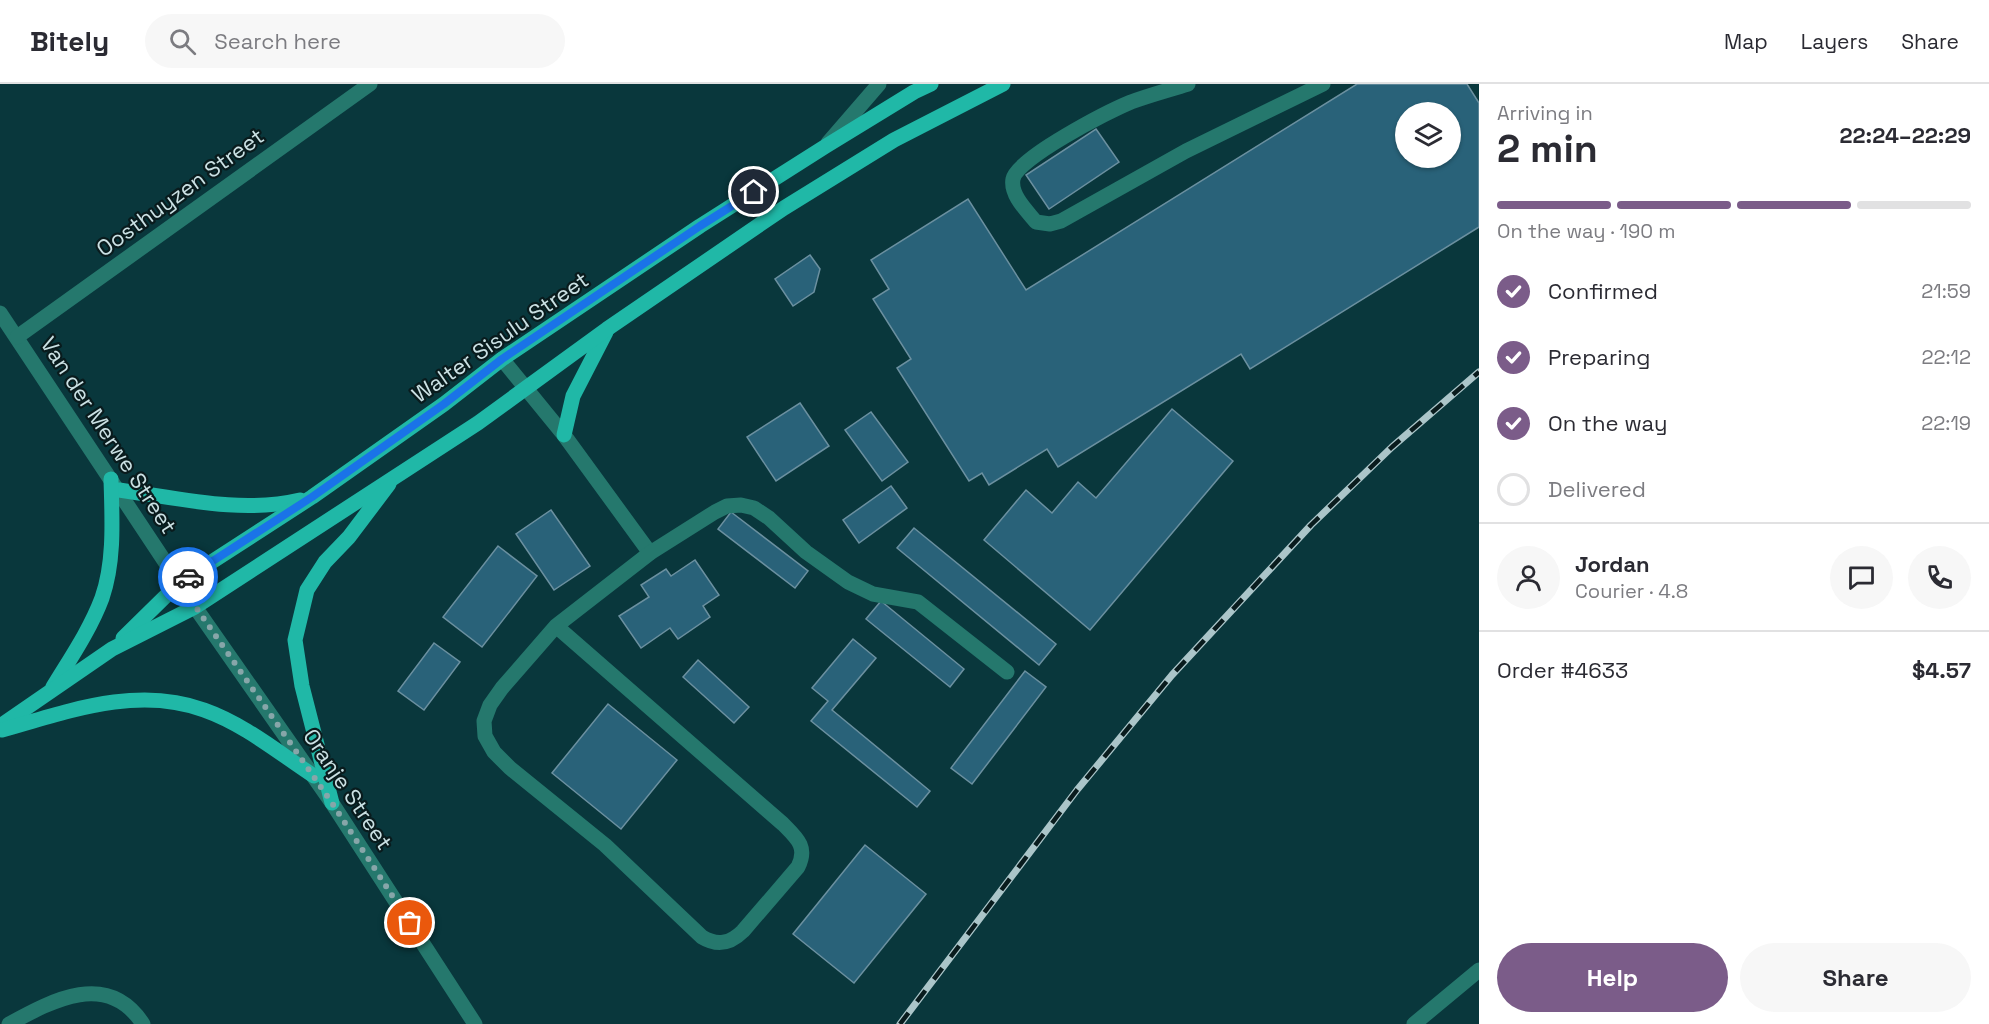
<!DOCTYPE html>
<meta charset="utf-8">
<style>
:root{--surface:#fff;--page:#f7f7f7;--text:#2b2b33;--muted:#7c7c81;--line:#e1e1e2;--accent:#7b5c89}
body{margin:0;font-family:"Space Grotesk",sans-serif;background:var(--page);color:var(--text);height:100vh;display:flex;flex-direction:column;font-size:22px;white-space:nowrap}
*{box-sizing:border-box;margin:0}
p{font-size:20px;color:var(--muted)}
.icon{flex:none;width:33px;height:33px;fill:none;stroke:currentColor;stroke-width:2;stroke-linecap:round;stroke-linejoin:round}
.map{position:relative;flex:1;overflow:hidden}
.side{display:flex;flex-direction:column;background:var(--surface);width:510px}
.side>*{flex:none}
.buttons{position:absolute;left:1395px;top:18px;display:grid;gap:12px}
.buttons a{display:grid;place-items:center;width:66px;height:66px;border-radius:50%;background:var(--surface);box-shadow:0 2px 4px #0004;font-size:30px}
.pin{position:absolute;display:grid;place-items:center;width:51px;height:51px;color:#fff;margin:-26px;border:3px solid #fff;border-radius:50%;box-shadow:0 2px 6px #0007}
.courier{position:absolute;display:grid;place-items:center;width:60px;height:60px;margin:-30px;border:4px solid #1a73e8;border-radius:50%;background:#fff;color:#222;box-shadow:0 2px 8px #0007}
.summary em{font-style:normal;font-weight:700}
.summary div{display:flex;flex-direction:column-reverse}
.summary{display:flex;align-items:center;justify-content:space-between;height:102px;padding:0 18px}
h1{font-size:39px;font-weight:700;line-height:45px}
.bar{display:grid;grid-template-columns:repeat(4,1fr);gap:9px 6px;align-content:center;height:72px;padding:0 18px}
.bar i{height:8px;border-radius:4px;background:var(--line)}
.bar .current{background:var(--accent)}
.bar p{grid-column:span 4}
.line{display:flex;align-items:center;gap:15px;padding:0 18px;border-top:2px solid var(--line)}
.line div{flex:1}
.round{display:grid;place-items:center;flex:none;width:63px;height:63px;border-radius:32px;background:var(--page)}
ol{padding:0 18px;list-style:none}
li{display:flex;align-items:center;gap:18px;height:66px}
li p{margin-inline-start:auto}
li .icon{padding:6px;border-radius:50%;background:var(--accent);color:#fff;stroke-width:4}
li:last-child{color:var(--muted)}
li i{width:33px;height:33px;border:3px solid var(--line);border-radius:50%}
.action{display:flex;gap:12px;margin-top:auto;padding:12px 18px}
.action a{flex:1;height:69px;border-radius:36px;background:var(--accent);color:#fff;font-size:24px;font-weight:700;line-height:69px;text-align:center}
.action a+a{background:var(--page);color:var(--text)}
header{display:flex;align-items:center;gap:36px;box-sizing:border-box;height:84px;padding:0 30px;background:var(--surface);border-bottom:2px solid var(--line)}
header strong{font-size:28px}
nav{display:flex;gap:33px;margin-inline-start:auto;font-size:21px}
.search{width:420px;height:54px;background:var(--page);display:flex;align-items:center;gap:15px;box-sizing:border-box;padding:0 21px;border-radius:33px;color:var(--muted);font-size:22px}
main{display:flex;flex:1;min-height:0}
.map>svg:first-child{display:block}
</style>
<header>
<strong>Bitely</strong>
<div class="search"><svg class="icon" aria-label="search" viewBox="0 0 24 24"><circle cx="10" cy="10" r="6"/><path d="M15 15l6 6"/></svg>Search here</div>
<nav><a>Map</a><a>Layers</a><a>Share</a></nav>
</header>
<main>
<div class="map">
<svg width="1479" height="940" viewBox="0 0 1479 940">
<rect width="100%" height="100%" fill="#09373c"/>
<!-- building -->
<g fill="#296279" stroke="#6b90a0" stroke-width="1.5" fill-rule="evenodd">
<path d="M1357 0H1467L1479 19V143L1250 285 1241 270 1058 383 1047 365 989 401 982 389 969 397 897 284 911 275 873 215 889 205 871 176 968 115 1026 206ZM1406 28H1450V74H1406Z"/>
<path d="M1096 45 1119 78 1049 125 1026 91Z"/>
<path d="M810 171 820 185 814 208 793 222 775 195Z"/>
<path d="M800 319 829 362 776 397 747 353Z"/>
<path d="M1172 325 1233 377 1090 546 984 456 1026 406 1052 429 1078 398 1096 414Z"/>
<path d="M871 328 908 378 882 397 845 346Z"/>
<path d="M891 402 907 424 859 459 843 436Z"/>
<path d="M551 426 590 482 554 506 516 450Z"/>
<path d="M731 428 808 487 795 504 718 445Z"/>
<path d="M914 444 1056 560 1039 581 897 464Z"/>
<path d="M498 462 537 492 482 563 443 533Z"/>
<path d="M695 476 719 511 703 522 710 533 678 555 670 544 641 564 619 532 649 513 641 501 666 485 671 492Z"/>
<path d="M881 517 964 585 950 603 866 535Z"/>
<path d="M853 555 876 574 832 626 930 707 917 723 811 637 828 617 812 604Z"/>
<path d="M434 559 460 578 424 626 398 607Z"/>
<path d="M698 576 749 623 734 639 683 593Z"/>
<path d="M1025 587 1046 603 972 700 951 684Z"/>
<path d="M608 620 677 676 621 745 552 689Z"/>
<path d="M865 761 926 810 854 899 793 850Z"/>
</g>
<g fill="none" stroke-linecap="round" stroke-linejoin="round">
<!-- minor -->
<g stroke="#25786d" stroke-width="15">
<path d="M1188 0C1169 6 1150 11 1131 18 1109 27 1017 74 1013 95 1010 111 1027 127 1036 138L1050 140 1061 137 1186 67 1323 0"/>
<path d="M828 59 879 0"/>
<path d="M0 229 195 523 332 719 475 940"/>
<path d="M17 253 370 0"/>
<path d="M502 275 564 351 650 469"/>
<path d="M556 542 783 740C797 754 808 763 798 783L743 847C730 860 717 862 702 853L605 761 510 684 494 668 485 652 484 637 490 621 502 604 556 542 650 469 715 428 727 422 741 421 754 424 769 434 806 468 848 498 873 510 918 518 1007 588"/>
<path d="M9 940C53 916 108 886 143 940"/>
<path d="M1414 940 1479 886"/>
</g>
<!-- major -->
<g stroke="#20b8a7" stroke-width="15">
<path d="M564 351 573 312 606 248"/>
<path d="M119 406C178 414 241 430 300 416"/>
<path d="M123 554 179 499 312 413 444 320 502 275 700 142 826 62 914 8 931 0"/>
<path d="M53 603C70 575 90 546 102 514 115 477 112 433 111 395"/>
<path d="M0 642 112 565 195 523 478 339 607 245 784 124 894 56 1003 0"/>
<path d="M2 646C66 628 137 601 204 626 244 640 279 669 314 692"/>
<path d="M332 719 302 602 295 556 307 506 325 478 349 453 389 400"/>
</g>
<defs>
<path id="rail" d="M900 940 1077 706 1172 591 1311 441 1392 363 1479 288"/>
</defs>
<!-- rail casing -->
<use href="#rail" stroke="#abc5c9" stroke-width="7"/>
<!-- rail -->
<use href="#rail" stroke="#091b1d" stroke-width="4.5" stroke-dasharray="14" stroke-linecap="butt"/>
</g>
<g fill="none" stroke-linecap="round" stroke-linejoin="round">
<!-- done -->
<path stroke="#87a6a9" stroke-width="6" stroke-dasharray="0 10.8" d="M188 493 179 499 332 719 410 839"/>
<!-- route -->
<path stroke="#1a73e8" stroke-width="8" d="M188 493 312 413 444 320 502 275 700 142 754 108"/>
</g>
<g text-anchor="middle" stroke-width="4.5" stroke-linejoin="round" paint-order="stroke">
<!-- street labels -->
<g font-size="22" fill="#cbe1e4" stroke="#091b1d">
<text transform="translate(180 108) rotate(-36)" y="8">Oosthuyzen Street</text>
<text transform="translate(500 253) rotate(-35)" y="8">Walter Sisulu Street</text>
<text transform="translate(109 351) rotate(57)" y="8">Van der Merwe Street</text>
<text transform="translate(348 705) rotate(56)" y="8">Oranje Street</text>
</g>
</g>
</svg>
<div class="buttons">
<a><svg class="icon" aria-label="layers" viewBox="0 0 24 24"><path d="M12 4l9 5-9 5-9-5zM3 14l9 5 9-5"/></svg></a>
</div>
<div class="pin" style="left:410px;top:839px;background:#ea580c"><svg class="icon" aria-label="bag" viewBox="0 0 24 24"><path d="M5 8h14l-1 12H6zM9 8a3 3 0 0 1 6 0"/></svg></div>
<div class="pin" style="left:754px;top:108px;background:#1f2937"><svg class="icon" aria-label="home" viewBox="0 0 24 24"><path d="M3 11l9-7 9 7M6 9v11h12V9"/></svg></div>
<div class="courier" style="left:188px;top:493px"><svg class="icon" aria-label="car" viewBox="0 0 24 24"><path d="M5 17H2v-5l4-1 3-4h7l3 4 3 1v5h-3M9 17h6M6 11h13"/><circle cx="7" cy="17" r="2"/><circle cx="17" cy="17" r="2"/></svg></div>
</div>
<section class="side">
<div class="summary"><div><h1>2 min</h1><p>Arriving in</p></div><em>22:24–22:29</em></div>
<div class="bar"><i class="current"></i><i class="current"></i><i class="current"></i><i></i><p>On the way · 190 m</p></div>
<ol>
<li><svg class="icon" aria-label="check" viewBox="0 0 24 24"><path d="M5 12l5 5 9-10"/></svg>Confirmed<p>21:59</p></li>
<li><svg class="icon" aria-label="check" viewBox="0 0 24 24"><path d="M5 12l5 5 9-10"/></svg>Preparing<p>22:12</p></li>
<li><svg class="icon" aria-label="check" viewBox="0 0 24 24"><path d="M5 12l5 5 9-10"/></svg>On the way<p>22:19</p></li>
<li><i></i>Delivered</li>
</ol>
<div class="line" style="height:108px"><a class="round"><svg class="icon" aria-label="person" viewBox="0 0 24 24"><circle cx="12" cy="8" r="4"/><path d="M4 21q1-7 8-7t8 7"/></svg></a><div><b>Jordan</b><p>Courier · 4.8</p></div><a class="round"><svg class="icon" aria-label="chat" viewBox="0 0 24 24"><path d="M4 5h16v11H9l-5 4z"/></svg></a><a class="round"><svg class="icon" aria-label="phone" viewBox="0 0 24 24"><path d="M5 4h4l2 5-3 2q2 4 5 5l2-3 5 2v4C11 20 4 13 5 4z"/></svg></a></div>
<div class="line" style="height:78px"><div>Order #4633</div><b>$4.57</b></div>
<div class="action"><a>Help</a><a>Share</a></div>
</section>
</main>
